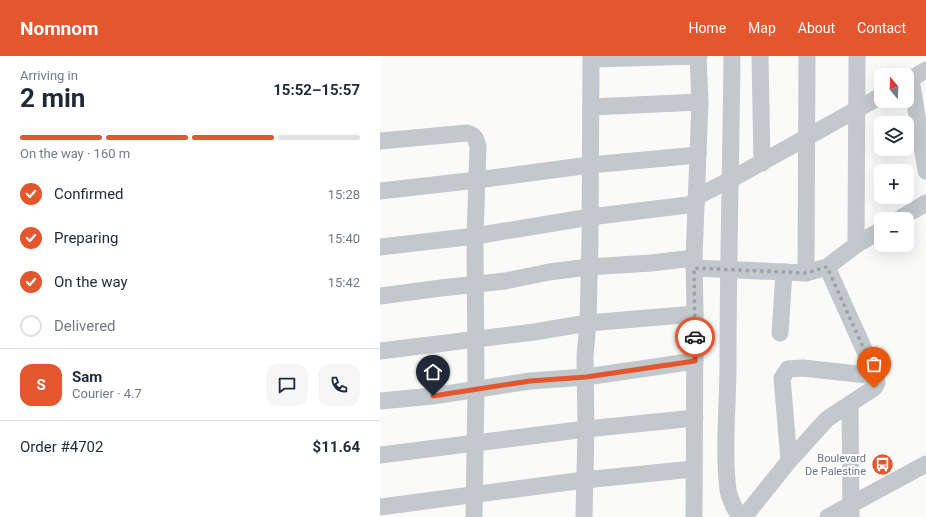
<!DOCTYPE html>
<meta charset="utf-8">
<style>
:root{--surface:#fff;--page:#f6f6f7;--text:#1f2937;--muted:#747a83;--line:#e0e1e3;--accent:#e4572e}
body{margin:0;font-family:Roboto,sans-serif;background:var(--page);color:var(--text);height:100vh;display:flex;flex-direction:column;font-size:15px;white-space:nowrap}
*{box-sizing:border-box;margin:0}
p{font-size:13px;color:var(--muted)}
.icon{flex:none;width:22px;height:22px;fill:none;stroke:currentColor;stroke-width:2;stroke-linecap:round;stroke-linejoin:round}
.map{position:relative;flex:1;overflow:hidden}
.panel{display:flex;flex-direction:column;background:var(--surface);width:380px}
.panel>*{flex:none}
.needle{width:26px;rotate:341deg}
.fabs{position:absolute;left:494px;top:12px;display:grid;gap:8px}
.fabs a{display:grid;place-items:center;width:40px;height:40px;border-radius:8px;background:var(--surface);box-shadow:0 4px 16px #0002;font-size:20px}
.pin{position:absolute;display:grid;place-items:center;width:34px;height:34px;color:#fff;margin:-41px -17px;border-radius:50% 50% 50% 0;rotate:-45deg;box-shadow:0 0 4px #0007}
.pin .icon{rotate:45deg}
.courier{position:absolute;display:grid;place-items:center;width:40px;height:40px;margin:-20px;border:3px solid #e4572e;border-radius:50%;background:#fff;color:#222;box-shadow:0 1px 5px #0007}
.head em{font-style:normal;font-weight:700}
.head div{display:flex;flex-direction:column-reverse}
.head{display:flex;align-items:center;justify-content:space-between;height:68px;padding:0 20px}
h1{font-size:26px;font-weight:700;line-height:30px}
.bar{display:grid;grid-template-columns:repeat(4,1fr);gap:6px 4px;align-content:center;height:48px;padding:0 20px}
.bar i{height:5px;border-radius:3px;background:var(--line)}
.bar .active{background:var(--accent)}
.bar p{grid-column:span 4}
.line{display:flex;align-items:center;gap:10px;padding:0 20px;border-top:1px solid var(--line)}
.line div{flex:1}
.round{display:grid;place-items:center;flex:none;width:42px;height:42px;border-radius:12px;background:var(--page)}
ol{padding:0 20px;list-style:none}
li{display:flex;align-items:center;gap:12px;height:44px}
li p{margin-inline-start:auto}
li .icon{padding:4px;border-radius:50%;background:var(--accent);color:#fff;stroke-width:4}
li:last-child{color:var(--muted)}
li i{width:22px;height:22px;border:2px solid var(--line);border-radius:50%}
header{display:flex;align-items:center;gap:24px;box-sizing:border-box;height:56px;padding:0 20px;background:var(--accent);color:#fff}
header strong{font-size:19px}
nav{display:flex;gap:22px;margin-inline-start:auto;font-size:14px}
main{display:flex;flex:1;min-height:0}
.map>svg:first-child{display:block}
</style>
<header>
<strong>Nomnom</strong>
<nav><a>Home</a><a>Map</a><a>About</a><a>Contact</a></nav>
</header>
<main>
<section class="panel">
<div class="head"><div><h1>2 min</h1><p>Arriving in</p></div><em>15:52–15:57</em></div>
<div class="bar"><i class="active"></i><i class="active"></i><i class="active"></i><i></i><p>On the way · 160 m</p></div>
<ol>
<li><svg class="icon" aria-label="check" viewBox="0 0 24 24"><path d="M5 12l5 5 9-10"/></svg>Confirmed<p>15:28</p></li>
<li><svg class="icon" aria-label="check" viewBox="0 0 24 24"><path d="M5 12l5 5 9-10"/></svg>Preparing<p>15:40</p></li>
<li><svg class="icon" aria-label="check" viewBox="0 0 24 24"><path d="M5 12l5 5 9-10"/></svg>On the way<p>15:42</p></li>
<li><i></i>Delivered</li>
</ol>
<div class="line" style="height:72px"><b class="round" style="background:var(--accent);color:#fff">S</b><div><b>Sam</b><p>Courier · 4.7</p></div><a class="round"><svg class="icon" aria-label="chat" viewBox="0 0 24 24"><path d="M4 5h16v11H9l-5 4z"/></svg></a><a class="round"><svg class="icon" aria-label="phone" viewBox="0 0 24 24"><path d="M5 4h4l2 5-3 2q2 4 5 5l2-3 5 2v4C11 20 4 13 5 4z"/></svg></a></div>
<div class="line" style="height:52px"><div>Order #4702</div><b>$11.64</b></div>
</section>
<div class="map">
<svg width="546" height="461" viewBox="0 0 546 461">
<rect width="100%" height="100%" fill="#fafaf8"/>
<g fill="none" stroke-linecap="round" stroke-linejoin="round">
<!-- minor -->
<g stroke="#c3c8cc" stroke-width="17">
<path d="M352 0C351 103 348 206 348 309 348 350 343 393 348 434 350 444 354 453 361 461"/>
<path d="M380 0 382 107"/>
<path d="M211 3 319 0"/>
<path d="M531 23 546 115"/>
<path d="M527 25 546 14"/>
<path d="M211 51 320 46"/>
<path d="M0 85 87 77C95 79 96 83 98 90L95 180 96 333 94 461"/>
<path d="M0 135 97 124 210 109 318 99"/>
<path d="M316 141 350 124 501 40"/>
<path d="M519 163 546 147"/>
<path d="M476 189 477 0"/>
<path d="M0 191 95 180 210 161 316 148"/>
<path d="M314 212 426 217 447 211 476 189 501 174"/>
<path d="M426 217 427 0"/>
<path d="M0 240 61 232 125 225 169 216 209 211 271 207 314 202"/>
<path d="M400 277 404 216"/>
<path d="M0 295 154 276 208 267 315 258"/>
<path d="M0 345 53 340 150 325 206 321 315 305"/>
<path d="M470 348 471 461"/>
<path d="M0 399 206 373 315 362"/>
<path d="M409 405 402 322 408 313 423 312 496 320"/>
<path d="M0 451 204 424 313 413"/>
<path d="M204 461 206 373 205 300 208 267 210 184 211 0"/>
<path d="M314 461 315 258 314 202 320 46 318 0"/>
<path d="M364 461 409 405 447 363 494 332 497 327 496 320 447 211"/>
<path d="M448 461 546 408"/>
</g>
</g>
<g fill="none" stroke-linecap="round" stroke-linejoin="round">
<!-- done -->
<path stroke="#99a4ac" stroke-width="4" stroke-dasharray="0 7.2" d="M315 281 314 212 426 217 447 211 496 320 497 327 494 332"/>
<!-- route -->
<path stroke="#e4572e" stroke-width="5" d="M53 340 150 325 206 321 315 305V281"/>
</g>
<!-- icons -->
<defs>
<symbol id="bus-disc" viewBox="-11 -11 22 22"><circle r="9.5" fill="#e4572e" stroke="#fff"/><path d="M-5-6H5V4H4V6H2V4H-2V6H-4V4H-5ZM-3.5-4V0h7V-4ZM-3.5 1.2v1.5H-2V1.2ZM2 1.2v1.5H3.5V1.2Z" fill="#fff"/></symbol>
</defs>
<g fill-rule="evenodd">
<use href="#bus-disc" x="490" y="396" width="25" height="25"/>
</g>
<g text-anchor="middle" stroke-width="4" stroke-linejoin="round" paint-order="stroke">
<!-- poi labels -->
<g font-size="11" fill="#657683" stroke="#fff" text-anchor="end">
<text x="486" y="406">Boulevard<tspan x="486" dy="13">De Palestine</tspan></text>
</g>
</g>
</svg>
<div class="fabs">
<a><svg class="needle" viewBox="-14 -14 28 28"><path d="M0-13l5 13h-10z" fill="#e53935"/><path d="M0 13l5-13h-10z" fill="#747a83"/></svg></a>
<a><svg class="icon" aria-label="layers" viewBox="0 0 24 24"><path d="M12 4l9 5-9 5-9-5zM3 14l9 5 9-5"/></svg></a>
<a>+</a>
<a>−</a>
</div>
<div class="pin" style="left:494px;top:332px;background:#ea580c"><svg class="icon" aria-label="bag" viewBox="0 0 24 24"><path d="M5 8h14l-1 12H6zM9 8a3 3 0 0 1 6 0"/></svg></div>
<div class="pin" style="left:53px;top:340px;background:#1f2937"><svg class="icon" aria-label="home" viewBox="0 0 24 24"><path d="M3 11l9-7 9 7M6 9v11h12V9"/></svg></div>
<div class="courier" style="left:315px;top:281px"><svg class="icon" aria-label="car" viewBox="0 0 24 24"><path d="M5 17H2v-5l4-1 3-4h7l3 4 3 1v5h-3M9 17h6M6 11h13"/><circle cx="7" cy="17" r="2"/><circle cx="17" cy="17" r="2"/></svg></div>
</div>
</main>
